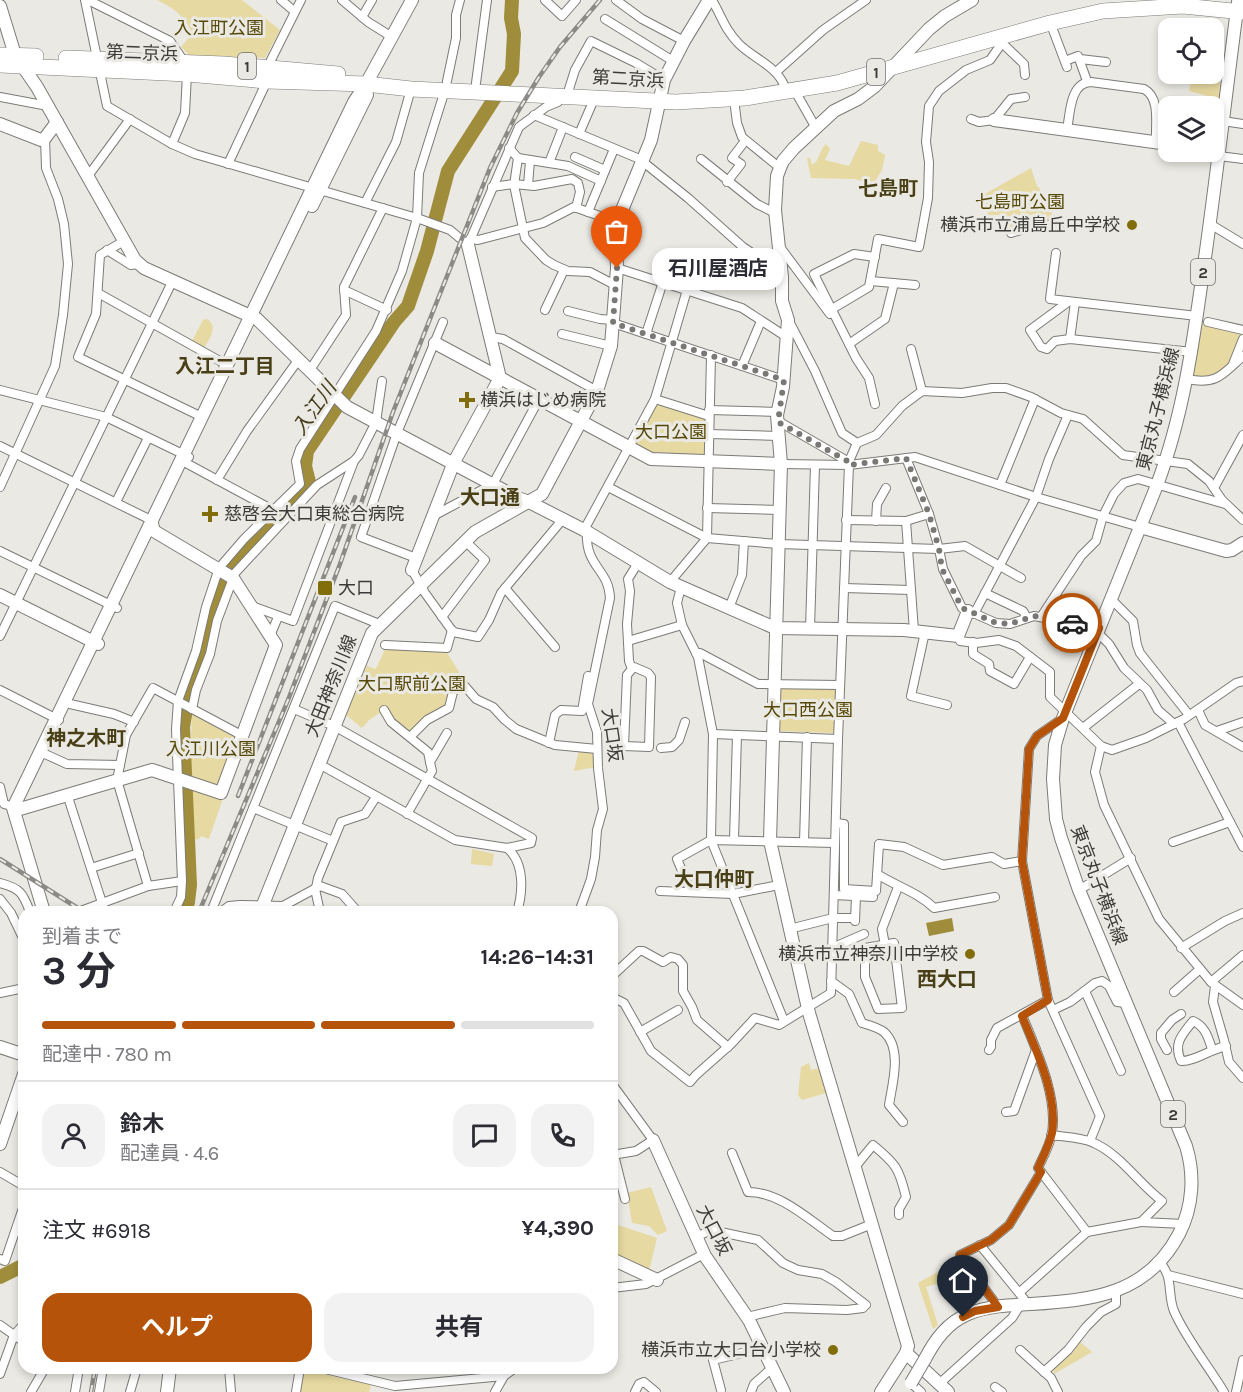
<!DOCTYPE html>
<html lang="ja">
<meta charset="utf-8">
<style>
:root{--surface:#fff;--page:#f2f2f3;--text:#2b2b33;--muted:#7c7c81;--line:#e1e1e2;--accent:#b45309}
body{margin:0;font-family:Karla,"Noto Sans JP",sans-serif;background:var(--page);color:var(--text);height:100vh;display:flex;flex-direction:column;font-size:22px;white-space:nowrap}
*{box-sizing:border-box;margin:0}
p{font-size:20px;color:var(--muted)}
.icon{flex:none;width:33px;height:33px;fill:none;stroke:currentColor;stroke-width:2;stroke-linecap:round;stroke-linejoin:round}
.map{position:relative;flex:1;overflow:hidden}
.drawer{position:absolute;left:18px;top:906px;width:600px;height:468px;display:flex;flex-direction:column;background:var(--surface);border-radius:18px;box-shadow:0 3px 9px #0003}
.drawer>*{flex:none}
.controls{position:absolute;left:1158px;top:18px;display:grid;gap:12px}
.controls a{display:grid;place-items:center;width:66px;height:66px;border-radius:12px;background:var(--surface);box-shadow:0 3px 9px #0003;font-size:30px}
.pin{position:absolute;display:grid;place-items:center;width:51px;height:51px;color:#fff;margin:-62px -26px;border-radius:50% 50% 50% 0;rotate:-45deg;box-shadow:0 0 6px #0007}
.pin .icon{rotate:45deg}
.courier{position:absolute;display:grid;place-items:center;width:60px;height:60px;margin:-30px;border:4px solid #b45309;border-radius:50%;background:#fff;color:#222;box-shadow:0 2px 8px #0007}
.bubble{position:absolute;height:42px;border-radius:18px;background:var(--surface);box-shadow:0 3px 9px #0003;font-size:20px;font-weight:700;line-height:42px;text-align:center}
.overview em{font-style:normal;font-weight:700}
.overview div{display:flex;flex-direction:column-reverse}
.overview{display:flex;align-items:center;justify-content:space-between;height:102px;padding:0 24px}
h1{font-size:39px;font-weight:700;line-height:45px}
.bar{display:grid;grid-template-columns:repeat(4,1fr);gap:9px 6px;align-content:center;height:72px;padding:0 24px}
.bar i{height:8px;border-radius:4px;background:var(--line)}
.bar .current{background:var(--accent)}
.bar p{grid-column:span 4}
.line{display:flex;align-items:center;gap:15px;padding:0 24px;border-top:2px solid var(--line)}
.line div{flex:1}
.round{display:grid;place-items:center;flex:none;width:63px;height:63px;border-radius:18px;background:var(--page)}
.action{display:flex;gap:12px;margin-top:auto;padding:12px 24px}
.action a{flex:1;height:69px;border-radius:18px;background:var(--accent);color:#fff;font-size:24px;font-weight:700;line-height:69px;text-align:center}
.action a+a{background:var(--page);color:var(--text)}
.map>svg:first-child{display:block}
</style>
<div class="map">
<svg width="1243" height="1392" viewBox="0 0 1243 1392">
<rect width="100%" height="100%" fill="#eae9e3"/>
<!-- green -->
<g fill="#e6d9a1">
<path d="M157 0H242L280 30 265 58 189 55 181 47 192 34C186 16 173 8 157 0Z"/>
<path d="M1196 74 1220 81 1219 99 1189 91 1192 78Z"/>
<path d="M861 141 878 145V151L885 155 882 170 873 185 855 179 811 178 807 158H810L812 165C820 161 819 150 826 144L830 149 825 160 849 166Z"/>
<path d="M1031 168 1037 186 1049 200 1054 223 1039 222 1006 231 1000 215H988L985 194Z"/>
<path d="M207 319C219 326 209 340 204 348L191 343 203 320Z"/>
<path d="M1198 322 1242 333 1229 365 1214 376 1190 377Z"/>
<path d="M657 403 704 418V457L651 455 634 445Z"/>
<path d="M386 647 445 650 458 670 462 681 447 707 430 714 412 733 395 721 387 708 369 720 362 728 346 715 367 666 376 669Z"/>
<path d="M778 687 837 689 835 733 778 731Z"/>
<path d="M192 714 238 738 220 787 189 779Z"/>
<path d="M579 750 594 753 595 767 574 771Z"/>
<path d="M188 785 223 798 209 839 201 836 198 840 189 836Z"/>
<path d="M472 849 494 854 492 866 471 864Z"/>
<path d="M809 1063 811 1070 819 1068 826 1093 802 1100 798 1095 801 1067Z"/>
<path d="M651 1187 667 1231 658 1235 649 1226 632 1223 627 1193Z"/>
<path d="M612 1223 657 1238 649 1271 612 1255Z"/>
<path d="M943 1269 949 1280 926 1287 938 1325 933 1329 918 1283Z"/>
<path d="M1080 1342 1092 1352 1054 1374V1368L1072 1353Z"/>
<path d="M307 1370 371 1385 369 1392H299L303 1373Z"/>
</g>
<!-- water -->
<path fill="#a08d3c" d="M952 918 954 931 929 936 926 923Z"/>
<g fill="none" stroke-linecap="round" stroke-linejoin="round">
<!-- river -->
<g stroke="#a08d3c" stroke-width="14">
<path d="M185 912 188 902 190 885 183 727 189 691 205 649 211 619 226 575 249 546 309 482 305 466 307 451 394 322 408 306 427 251 448 171 512 71 514 34 511 18 512 0"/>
<path d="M0 1277 24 1265"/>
</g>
<defs>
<g id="street">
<path d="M85 0 107 106 172 144 195 154 417 218 450 230 468 245 519 127 546 107 558 102 559 96"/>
<path d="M88 0 170 41 185 63"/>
<path d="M281 0 294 11"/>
<path d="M342 0 368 22 392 37"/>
<path d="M545 0 562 16 576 0"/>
<path d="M616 0 642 19 684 41"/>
<path d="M712 0C722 17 725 30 739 44 753 58 776 66 784 85"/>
<path d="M362 17 372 0"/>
<path d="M605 19 673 61"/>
<path d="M1053 30 1067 67"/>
<path d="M998 39 1024 64 1025 75"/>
<path d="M1080 59 1106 62"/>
<path d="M1065 61 1078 56 1087 81"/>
<path d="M267 68 301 0"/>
<path d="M776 72 823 30 866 0"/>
<path d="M447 81 456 38V15L460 0"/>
<path d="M476 83 487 0"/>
<path d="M569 89 575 70 591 41 636 63 664 80"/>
<path d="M795 91 816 128"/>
<path d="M0 97 48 106"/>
<path d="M734 99 737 123 742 137 780 168"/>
<path d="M534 115 642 160"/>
<path d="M971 119 979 122 994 120 1011 99 1025 97"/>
<path d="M1223 121 1243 124"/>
<path d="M1067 130C1070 114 1070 82 1091 82L1144 89C1161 98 1155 125 1156 143"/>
<path d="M579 134 595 97"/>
<path d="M172 144 185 113 187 74"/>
<path d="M509 148 518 158 514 185 525 238 546 260 554 265 568 271 590 272 615 285"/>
<path d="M1219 156 1243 159"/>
<path d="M575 157 605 170"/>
<path d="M518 158 568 166 601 181"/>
<path d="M701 159 757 204 775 213"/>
<path d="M642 161 688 198 743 247 782 273"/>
<path d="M549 163 563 127"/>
<path d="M228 164 267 81"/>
<path d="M88 176 130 119"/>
<path d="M727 182 741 164 732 158 745 141"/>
<path d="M528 185 530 161"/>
<path d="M492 187 514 184 534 186 572 179 578 183 580 192 576 208"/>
<path d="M365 203 396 142 411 89"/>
<path d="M588 212 614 149"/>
<path d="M1210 224 1243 244"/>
<path d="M1011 233 1040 224 1059 226"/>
<path d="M470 239 478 240 543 223 574 207 617 222"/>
<path d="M124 241 100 255 96 314 78 357 202 417"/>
<path d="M780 247 830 314 832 313"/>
<path d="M107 250 131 265 139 264"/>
<path d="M1056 253 1050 299 1197 316"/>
<path d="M875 257 854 254 814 274 856 358 869 378 875 404"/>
<path d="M617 268 742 308 788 338"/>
<path d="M871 281 915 285"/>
<path d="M344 290 387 310"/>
<path d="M98 293 227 365"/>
<path d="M1068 302 1030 330 1041 347 1047 349 1055 341 1070 339 1192 352"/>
<path d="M832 309 869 287 878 239 919 247 928 198 929 162 926 142 929 106 939 91 966 70 990 60 1002 43"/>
<path d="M545 310 564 270"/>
<path d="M568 311 600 319 613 320"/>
<path d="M789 321 815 371 842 433 857 443 876 435 902 406 922 391 962 393 992 388H1006L1031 397 1061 413 1083 419 1123 455 1188 464 1209 481 1222 500 1243 520"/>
<path d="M1208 322 1243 330"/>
<path d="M613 323 784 380"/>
<path d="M562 334 611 346"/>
<path d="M646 334 663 282"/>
<path d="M491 337 503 339 597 391"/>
<path d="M1070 339 1075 302"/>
<path d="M849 344 885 319 894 283"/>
<path d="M911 349 922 391"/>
<path d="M1233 364 1243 339"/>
<path d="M742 366 761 321"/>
<path d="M310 370 346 315 344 287 383 208"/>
<path d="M1187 379C1217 385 1222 375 1243 356"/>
<path d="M0 390 106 417 189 457"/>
<path d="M655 399 709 416"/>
<path d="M709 410 778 412"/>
<path d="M778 421 849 462"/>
<path d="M709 434 779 436"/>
<path d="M0 446 151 520"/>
<path d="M906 458 929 514 939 549 943 569 962 608 996 623 1010 624 1034 616 1099 628"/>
<path d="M186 463 273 510"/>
<path d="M781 464 849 465 915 457 1036 497 1140 527"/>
<path d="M217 480 247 431 299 359"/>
<path d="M1000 485 1035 399"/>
<path d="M0 487 55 366 63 315 68 264 64 224 58 199 46 168 45 138"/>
<path d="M608 487 707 538 778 544 939 549 965 546 1021 578"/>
<path d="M1214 488 1243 435"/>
<path d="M116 502 148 438"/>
<path d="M707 508 779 510"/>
<path d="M434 513 437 514 493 484 539 399"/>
<path d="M846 520 906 521 929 514"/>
<path d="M876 521 877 504 886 488"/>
<path d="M906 521 914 631"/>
<path d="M584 530 655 399 687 290"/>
<path d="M0 551 117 608"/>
<path d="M416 558 361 537 397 433 443 322"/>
<path d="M412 570 425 593 453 632 478 637 489 620 501 593 563 519"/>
<path d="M670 582 707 538 711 355"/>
<path d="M681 587 677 603 682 625 698 657 713 734 711 840 784 1021"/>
<path d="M505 588 555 647"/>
<path d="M844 588 911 590"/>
<path d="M985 593 1023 611 1027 618"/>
<path d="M1111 599 1133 621 1137 645 1140 653 1189 715"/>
<path d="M252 606 293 621 354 461"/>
<path d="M729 608 742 575 744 541"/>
<path d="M974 614 1036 497 1049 459 1068 415"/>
<path d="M442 617 485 560 465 541"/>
<path d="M1041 617 1081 556 1096 541 1103 516 1114 494 1124 483 1138 479 1225 504"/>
<path d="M810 629 815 465"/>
<path d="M925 632 911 696 947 705"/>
<path d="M1097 632 1109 644 1124 668 1147 690 1158 710 1174 724"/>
<path d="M0 636 173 280"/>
<path d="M270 636 278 617"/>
<path d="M958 636 960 641 976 643 999 640 1016 646 1050 672V697L1101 746 1112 750 1146 738 1184 719 1236 683 1243 681"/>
<path d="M628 641 682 625"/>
<path d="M973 642V654L989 664 990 671 1014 684 1030 657"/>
<path d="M385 645 447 648 452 630"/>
<path d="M696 653H700L758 684 840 685"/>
<path d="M632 669 634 667 648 673 651 677 649 747 624 746 627 675 632 669 629 661 627 624 630 591 628 579 638 563"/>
<path d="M0 690 59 720"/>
<path d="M70 704 114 714 134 722"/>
<path d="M192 709 196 690 210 654 217 621 235 573 317 485 354 461 359 455 376 422 382 381"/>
<path d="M294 709 334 726 532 838 531 843 507 848 455 840 319 764"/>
<path d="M384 710 391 722 428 752 430 762"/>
<path d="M1198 710 1205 725 1243 747"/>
<path d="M1063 718 1037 736 1029 749 1022 861 1048 1000 1100 1116 1090 1141"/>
<path d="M1178 722 1243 847"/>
<path d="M1083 728 1139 684"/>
<path d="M1217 731 1243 722"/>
<path d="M713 734 838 739"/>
<path d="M410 737 427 720 449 708 453 692 463 684 476 699 493 707 505 720 516 729 555 745 597 749"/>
<path d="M549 743 555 715 561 710 582 711 588 676"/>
<path d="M1101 746 1095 772 1104 805 1159 919 1211 982 1243 1005"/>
<path d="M661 748 672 747 679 740 685 722"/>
<path d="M45 754 67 764 120 765"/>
<path d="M0 787 4 804 18 808"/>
<path d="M67 794 105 912"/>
<path d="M253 808 333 841"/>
<path d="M407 814 432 771 430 762 447 733"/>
<path d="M836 823 844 824V889L876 891 879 844 904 847 943 865 992 857 1004 864 1022 861"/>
<path d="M734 840 737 735"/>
<path d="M804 842 807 737"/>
<path d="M1173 842 1230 822"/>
<path d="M507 848C525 863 523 892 517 912"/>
<path d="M91 868 139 853"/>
<path d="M877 874C896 886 919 893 934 908L995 897"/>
<path d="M0 883C20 888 23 893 30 912"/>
<path d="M148 886 117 780 126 735 153 688 243 736"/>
<path d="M316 888 318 878 341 822 365 814 376 797"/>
<path d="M315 889 320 912"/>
<path d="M1079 890 1131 858"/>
<path d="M660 891 733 894 779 885"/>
<path d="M691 892 677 859 711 840 835 843"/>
<path d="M834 895 873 897"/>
<path d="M0 899 11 913 24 940"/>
<path d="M78 912 148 886 182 881"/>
<path d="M174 912 181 897 182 881 176 729 178 701 196 651 206 607 219 568 244 539 300 484 296 461 300 449 376 331 402 271 417 218 419 173 445 90"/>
<path d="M211 912 335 606 379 624"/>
<path d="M221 912 229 906 240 905 283 906 320 886 342 894 358 912"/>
<path d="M579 912 591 879 595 857 597 830 603 809 598 768 597 732 588 704 610 598C609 569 585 567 587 532"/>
<path d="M833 918H855"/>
<path d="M855 921 856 896"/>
<path d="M789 929 833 918"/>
<path d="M894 943 902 1008 878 1009 865 977V948Z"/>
<path d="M885 945 882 929 898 887"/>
<path d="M832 948 864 934"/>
<path d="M1181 948 1225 921 1243 913"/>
<path d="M612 976 639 951H643L663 962 671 957 678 959 683 965V991L692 1007 697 1020 728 1047"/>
<path d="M831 981 849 994 862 1023C869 1025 879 1028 884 1032 903 1049 892 1085 889 1105L903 1122"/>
<path d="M1211 982 1243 955"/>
<path d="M1215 986 1213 1002 1224 1040 1229 1062 1243 1078"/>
<path d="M1085 991 1121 1071"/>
<path d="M1174 992 1200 969"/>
<path d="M0 993 24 988"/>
<path d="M612 997 624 1003 651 1051 690 1082 696 1075 731 1044 755 1018 779 1025 831 993 838 739 849 465 850 459 857 443"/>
<path d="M1053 1010 1070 1002 1095 983 1102 981 1109 986 1117 1002 1126 1003"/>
<path d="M640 1032 678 1010"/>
<path d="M1212 1049C1208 1037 1205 1026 1193 1021 1182 1035 1173 1043 1181 1061 1193 1062 1211 1049 1226 1046"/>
<path d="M989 1050 991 1047V1040L997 1028 1048 1000"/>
<path d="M1167 1050 1161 1039V1033L1172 1020 1181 1014"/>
<path d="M612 1084 653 1140 636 1151 612 1155"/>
<path d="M1006 1112 1014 1111 1036 1050"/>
<path d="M1051 1135C1064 1137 1082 1137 1094 1143 1121 1155 1139 1184 1162 1201L1141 1222 1184 1224"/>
<path d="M732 1153 748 1192C780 1192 808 1219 833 1236H842L872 1224"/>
<path d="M614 1155 625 1199"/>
<path d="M855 1167 873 1145C896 1164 899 1168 906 1197L899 1209V1215"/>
<path d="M0 1172 24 1186"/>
<path d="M1041 1172 1087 1232"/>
<path d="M696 1237 711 1230 758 1240 783 1263 798 1270 822 1274 836 1282 866 1305"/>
<path d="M0 1259 5 1261 24 1205"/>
<path d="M1159 1262C1174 1276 1167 1294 1174 1311 1185 1337 1209 1367 1224 1392"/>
<path d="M1168 1275 1243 1294"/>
<path d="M612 1288 646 1284 704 1254"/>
<path d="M1020 1292 1087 1232 1141 1222"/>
<path d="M998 1307 960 1255 991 1240 1009 1225 1041 1172 1038 1168C1043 1157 1050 1145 1052 1133 1058 1095 1036 1050 1022 1015"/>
<path d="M747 1317 785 1308 847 1310 863 1308"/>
<path d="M0 1325 24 1342"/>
<path d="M1020 1350 1051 1378 1058 1392"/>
<path d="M229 1368 231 1392"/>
<path d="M321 1368 395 1386 504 1376 515 1368"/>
<path d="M1044 1372 1068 1350 1086 1327 1101 1312 1116 1304V1292"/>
<path d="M0 1374 14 1335 24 1324"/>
<path d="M911 1383 921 1392"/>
<path d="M939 1384 1012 1318 1024 1299 980 1245"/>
<path d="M995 1387 1002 1392"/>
<path d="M721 1390 713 1360 763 1348"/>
<path d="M31 1392 45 1368"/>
<path d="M75 1392 79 1368"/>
<path d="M99 1392 103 1368"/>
<path d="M130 1392 137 1368"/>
<path d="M296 1392 300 1368"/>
<path d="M495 1392 504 1376 501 1368"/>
<path d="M635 1392 639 1384 644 1382 656 1392"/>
<path d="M751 1392 754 1384 772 1368"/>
<path d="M1236 1392 1243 1360"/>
</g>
<g id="secondary">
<path d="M0 6 15 55 37 87 135 260 144 268 257 319 347 407 518 498 529 502 584 530 670 582 775 628 904 630 958 636 968 611"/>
<path d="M994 120 1168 144"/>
<path d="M0 124 41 140 45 138 57 122"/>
<path d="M312 206 367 95 366 86"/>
<path d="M435 343 651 459 781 464"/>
<path d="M1140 527 1226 551 1232 550 1243 543"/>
<path d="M412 570 454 462 500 378 468 245"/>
<path d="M0 595 98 644"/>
<path d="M20 809 152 770 221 793 276 645 233 578 154 531 151 520"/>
<path d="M44 912 13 808 354 102 366 84 412 0"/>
<path d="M260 912 372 633 475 532 542 494 597 391 611 346 617 268 616 230 617 222 651 140 664 80 684 41 709 0"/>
<path d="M0 1047 24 1055"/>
<path d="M653 1140 705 1256 749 1320 784 1392"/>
<path d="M0 1144 24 1074"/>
<path d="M612 1259 657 1280"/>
<path d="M906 1353 948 1392"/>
<path d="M167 1392 170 1368"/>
<path d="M881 1392 906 1353 908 1346 809 1013 770 841 781 464 777 415 783 387 788 320 782 301V277L775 210 777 176 780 168 783 161 794 148 834 111 858 99 874 87 929 29 945 16 972 0"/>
</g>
<path id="primary" d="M925 1359C935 1340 947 1323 968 1314 987 1306 1010 1305 1031 1304 1092 1300 1147 1295 1179 1234 1193 1207 1195 1175 1186 1146L1079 890 1061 838 1056 819 1053 779 1055 745 1063 718 1157 485C1183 416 1193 344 1203 272 1216 182 1226 92 1238 2"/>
<g id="highway">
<path d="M0 55 36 56"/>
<path d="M66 58 224 64 338 74"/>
<path d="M0 65 187 74 267 81 366 84 411 89 676 102 745 98 837 83 1050 23 1103 11 1183 6 1243 12"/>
</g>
</defs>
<!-- street casing -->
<use href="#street" stroke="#7c7b77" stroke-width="10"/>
<!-- secondary casing -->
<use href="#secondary" stroke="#7c7b77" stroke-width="14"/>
<!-- primary casing -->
<use href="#primary" stroke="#7c7b77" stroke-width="14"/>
<!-- highway casing -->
<use href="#highway" stroke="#7c7b77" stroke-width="16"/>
<!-- street -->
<use href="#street" stroke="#fff" stroke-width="8"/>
<!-- secondary -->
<use href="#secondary" stroke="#fff" stroke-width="12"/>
<!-- primary -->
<use href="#primary" stroke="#fff" stroke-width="12"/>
<!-- highway -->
<use href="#highway" stroke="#fff" stroke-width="15"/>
<defs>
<g id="rail">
<path d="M238 796 355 497"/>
<path d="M0 859 84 912"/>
<path d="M199 912 288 700 340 564 393 412 490 168 517 113 539 77 560 47 600 0"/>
<path d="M91 1392 95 1368"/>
</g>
</defs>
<!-- rail casing -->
<use href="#rail" stroke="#8b8a87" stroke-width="4.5"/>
<!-- rail -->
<use href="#rail" stroke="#eae9e3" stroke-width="2" stroke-dasharray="7" stroke-linecap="butt"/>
<defs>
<path id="primary-bridge" d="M911 1383 925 1359"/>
</defs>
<!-- primary-bridge casing -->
<use href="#primary-bridge" stroke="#7c7b77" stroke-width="14" stroke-linecap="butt"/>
<!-- primary-bridge -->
<use href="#primary-bridge" stroke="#fff" stroke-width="12"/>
</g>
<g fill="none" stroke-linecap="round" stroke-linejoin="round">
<!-- done -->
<path stroke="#797874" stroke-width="6" stroke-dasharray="0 10.8" d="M617 268 613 323 784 380 778 422 849 462V465L906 458 929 514 939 549 942 569 962 608 996 623 1010 624 1034 616 1072 623"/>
<!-- route -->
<path stroke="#b45309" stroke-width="8" d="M963 1317 975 1311 998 1307 960 1255 991 1240 1009 1225 1041 1172 1038 1168C1043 1157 1049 1145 1052 1133 1058 1095 1036 1050 1022 1016L1048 1000 1022 861 1029 749 1037 736 1063 718 1099 628 1072 623"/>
</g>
<!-- markers -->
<g fill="#816e0a" stroke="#eae9e3" stroke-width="2">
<circle cx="1132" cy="225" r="6"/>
<path d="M464 391h6v6h6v6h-6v6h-6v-6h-6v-6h6z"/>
<path d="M207 505h6v6h6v6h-6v6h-6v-6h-6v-6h6z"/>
<rect x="317" y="580" width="16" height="16" rx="3"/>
<circle cx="970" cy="954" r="6"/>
<circle cx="833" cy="1350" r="6"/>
</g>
<g text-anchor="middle" stroke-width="6" stroke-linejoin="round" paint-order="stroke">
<!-- shield labels -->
<g fill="#eae9e3" stroke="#706f6c" stroke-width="1.5">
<rect x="238" y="53" width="18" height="26" rx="4.5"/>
<rect x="867" y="59" width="18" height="26" rx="4.5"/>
<rect x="1191" y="259" width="24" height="26" rx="4.5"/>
<rect x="1161" y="1101" width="24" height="26" rx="4.5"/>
</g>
<g font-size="16" font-weight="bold" fill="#3c3b39">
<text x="247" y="72">1</text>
<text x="876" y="78">1</text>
<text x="1203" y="278">2</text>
<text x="1173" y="1120">2</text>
</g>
<!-- park labels -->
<g font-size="18" fill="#564806" stroke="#eae9e3">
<text x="219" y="34">入江町公園</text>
<text x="1020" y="208">七島町公園</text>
<text x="671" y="438">大口公園</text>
<text x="412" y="690">大口駅前公園</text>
<text x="808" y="716">大口西公園</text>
<text x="211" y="755">入江川公園</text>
</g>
<!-- street labels -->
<g font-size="18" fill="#3c3b39" stroke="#eae9e3">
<text transform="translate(142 53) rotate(2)" y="6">第二京浜</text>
<text transform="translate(628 79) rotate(3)" y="6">第二京浜</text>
<text transform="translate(1158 409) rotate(-76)" y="6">東京丸子横浜線</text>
<text transform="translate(331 686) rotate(-68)" y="6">大田神奈川線</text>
<text transform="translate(612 735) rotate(82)" y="6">大口坂</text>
<text transform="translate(1099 885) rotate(69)" y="6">東京丸子横浜線</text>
<text transform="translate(714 1230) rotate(63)" y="6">大口坂</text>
</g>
<!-- poi labels -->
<g font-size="18" fill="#3c3b39" stroke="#eae9e3" text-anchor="end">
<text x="1120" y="231">横浜市立浦島丘中学校</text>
<text x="480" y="406" text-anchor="start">横浜はじめ病院</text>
<text x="224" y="520" text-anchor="start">慈啓会大口東総合病院</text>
<text x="338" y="594" text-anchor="start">大口</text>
<text x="958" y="960">横浜市立神奈川中学校</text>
<text x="821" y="1356">横浜市立大口台小学校</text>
</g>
<!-- neighbourhood labels -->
<g font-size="20" font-weight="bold" fill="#4a4017" stroke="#eae9e3">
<text x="888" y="195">七島町</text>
<text x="225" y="373">入江二丁目</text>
<text x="490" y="504">大口通</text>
<text x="86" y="745">神之木町</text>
<text x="714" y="886">大口仲町</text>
<text x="947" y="986">西大口</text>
</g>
<!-- water labels -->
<g font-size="20" font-style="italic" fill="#473f1c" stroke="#eae9e3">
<text transform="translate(314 408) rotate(-55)" y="7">入江川</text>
</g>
</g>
</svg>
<div class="controls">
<a><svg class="icon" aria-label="locate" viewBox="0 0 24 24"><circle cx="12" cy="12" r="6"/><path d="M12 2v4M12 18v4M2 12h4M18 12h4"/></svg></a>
<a><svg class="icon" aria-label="layers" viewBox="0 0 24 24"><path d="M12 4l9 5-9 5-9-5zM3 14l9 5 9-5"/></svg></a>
</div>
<div class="pin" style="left:617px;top:268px;background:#ea580c"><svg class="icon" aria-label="bag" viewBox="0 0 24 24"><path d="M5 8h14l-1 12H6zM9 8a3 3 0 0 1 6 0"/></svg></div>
<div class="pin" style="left:963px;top:1317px;background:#1f2937"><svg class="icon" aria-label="home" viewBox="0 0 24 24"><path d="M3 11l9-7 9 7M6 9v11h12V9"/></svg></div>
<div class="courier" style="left:1072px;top:623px"><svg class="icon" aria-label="car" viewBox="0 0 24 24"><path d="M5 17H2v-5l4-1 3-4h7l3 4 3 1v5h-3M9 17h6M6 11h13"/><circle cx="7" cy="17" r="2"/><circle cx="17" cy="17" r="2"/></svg></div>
<div class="bubble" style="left:652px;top:248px;width:132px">石川屋酒店</div>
<section class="drawer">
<div class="overview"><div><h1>3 分</h1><p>到着まで</p></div><em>14:26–14:31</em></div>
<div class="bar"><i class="current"></i><i class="current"></i><i class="current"></i><i></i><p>配達中 · 780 m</p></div>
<div class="line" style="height:108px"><a class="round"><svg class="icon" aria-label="person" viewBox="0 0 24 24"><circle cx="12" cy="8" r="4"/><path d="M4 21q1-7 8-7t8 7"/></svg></a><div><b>鈴木</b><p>配達員 · 4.6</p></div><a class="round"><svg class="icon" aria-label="chat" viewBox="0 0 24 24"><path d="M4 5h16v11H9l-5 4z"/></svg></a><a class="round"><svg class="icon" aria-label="phone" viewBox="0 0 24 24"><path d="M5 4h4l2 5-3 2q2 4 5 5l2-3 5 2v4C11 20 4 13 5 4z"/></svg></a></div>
<div class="line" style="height:78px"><div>注文 #6918</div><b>¥4,390</b></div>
<div class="action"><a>ヘルプ</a><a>共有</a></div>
</section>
</div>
